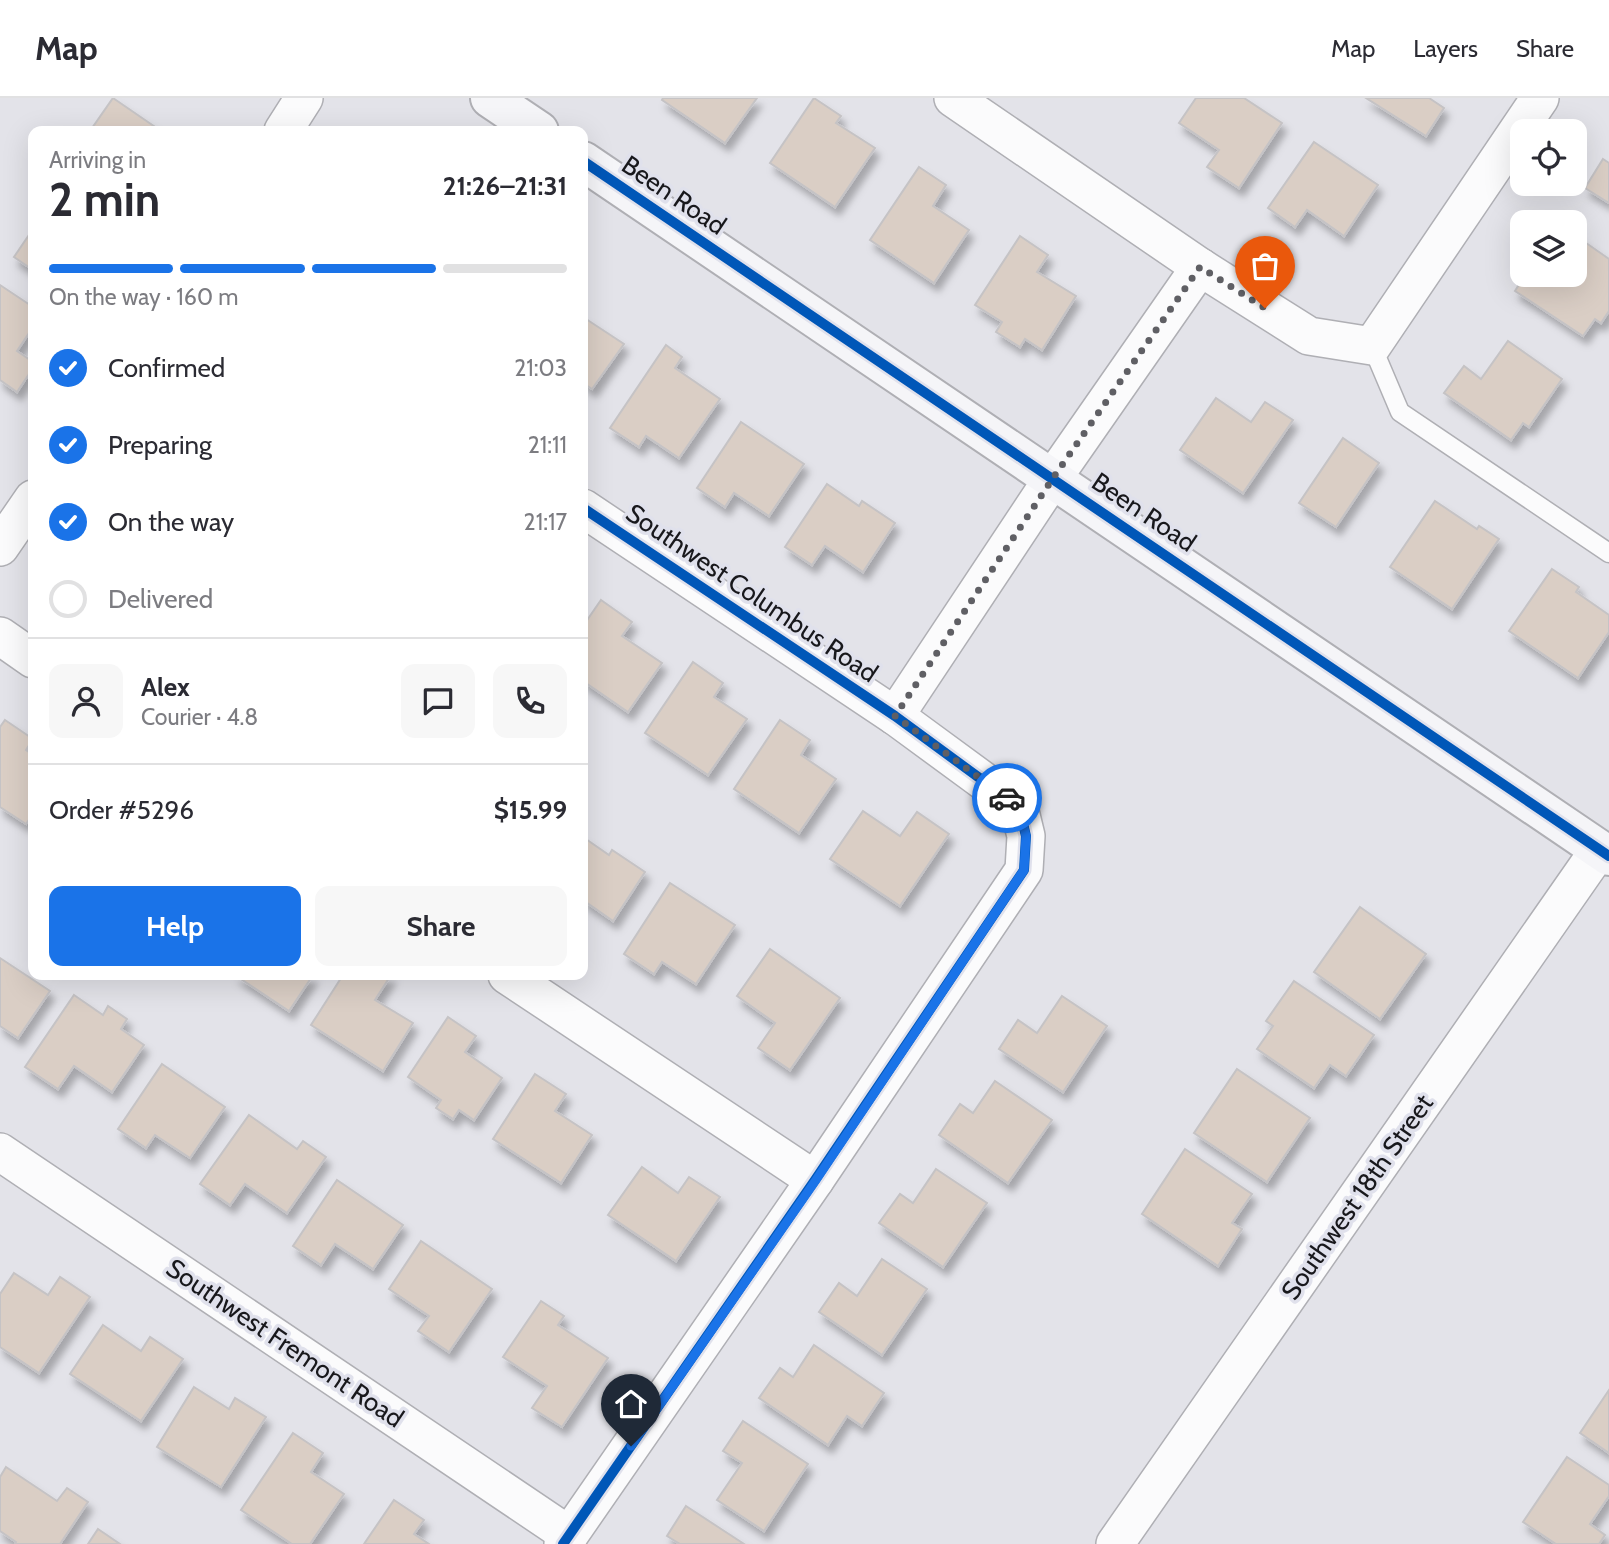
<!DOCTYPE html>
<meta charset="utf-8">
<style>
:root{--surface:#fff;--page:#f7f7f7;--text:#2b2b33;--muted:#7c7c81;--line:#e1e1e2;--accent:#1a73e8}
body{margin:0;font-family:Cabin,sans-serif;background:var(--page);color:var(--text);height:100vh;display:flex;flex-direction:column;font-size:26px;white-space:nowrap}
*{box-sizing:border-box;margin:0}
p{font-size:23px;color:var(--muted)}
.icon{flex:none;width:38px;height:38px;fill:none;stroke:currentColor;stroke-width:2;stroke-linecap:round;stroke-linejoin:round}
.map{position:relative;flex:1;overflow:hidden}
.details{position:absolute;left:28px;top:28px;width:560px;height:854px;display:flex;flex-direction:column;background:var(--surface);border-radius:14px;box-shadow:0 7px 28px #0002}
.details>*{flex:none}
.buttons{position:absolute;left:1510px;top:21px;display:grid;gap:14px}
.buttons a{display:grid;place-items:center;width:77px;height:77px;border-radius:14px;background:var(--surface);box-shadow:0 7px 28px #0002;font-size:35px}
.pin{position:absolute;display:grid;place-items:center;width:60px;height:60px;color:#fff;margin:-72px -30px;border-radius:50% 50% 50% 0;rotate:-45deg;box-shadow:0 0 7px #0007}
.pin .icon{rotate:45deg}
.courier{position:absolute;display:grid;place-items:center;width:70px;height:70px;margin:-35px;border:5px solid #1a73e8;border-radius:50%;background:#fff;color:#222;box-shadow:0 2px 9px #0007}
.headline em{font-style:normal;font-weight:700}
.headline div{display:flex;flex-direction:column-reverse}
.headline{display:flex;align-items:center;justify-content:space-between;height:119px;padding:0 21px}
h1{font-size:46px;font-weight:700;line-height:52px}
.bar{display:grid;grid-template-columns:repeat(4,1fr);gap:10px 7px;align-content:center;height:84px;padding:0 21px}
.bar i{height:9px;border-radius:5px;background:var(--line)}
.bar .selected{background:var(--accent)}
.bar p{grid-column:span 4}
.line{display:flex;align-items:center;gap:18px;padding:0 21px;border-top:2px solid var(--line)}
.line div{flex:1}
.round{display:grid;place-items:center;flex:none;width:74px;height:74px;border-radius:14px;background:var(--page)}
ol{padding:0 21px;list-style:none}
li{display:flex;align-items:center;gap:21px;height:77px}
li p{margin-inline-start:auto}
li .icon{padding:7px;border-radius:50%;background:var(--accent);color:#fff;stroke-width:4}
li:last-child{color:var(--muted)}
li i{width:38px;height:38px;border:4px solid var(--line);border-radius:50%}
.button{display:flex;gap:14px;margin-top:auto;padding:14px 21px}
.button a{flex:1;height:80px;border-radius:14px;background:var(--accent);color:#fff;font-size:28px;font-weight:700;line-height:80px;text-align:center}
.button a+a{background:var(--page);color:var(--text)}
header{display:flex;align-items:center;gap:42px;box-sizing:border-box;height:98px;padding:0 35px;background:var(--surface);border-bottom:2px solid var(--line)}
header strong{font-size:33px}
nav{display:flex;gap:38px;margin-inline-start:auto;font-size:24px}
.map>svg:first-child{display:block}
</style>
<header>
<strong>Map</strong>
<nav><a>Map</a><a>Layers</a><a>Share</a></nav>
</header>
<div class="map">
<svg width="1609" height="1446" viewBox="0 0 1609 1446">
<defs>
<filter id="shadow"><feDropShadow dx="4.5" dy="8" stdDeviation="3.5" flood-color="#0004"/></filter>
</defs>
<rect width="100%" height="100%" fill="#e3e3e9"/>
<!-- building -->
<g fill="#dacec5" stroke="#c5c3c5" stroke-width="2" filter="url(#shadow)">
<path d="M113 0 161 33H90Z"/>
<path d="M663 0H757L725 45 662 2Z"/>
<path d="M814 0 841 18 836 25 875 50 835 109 770 65Z"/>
<path d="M1196 0H1244L1282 25 1239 90 1207 69 1219 52 1179 25Z"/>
<path d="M1366 0H1429L1444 10 1426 38Z"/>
<path d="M1314 44 1378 87 1344 138 1307 112 1295 129 1268 110Z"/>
<path d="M1603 61 1609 65V105L1585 90Z"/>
<path d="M919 69 946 87 933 108 969 132 934 185 870 142Z"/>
<path d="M33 131V172L14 159Z"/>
<path d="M1020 138 1048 157 1037 174 1076 198 1042 252 1025 241 1020 249 996 234 1002 224 975 207Z"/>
<path d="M1579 140 1609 161V213L1601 225 1595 221 1583 238 1515 193 1525 177H1575V146Z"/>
<path d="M0 187 33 209V229L17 253 33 264V270L17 294 0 282Z"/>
<path d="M583 219 624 246 592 291 583 285Z"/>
<path d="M1508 243 1562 281 1529 329 1523 325 1511 342 1444 295 1464 268 1481 281Z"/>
<path d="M666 247 682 259 675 270 720 301 679 360 646 338 639 349 610 330Z"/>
<path d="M1216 300 1251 324 1265 304 1293 322 1243 395 1180 352Z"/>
<path d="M741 324 804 366 769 418 734 395 725 409 697 390Z"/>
<path d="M1343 340 1379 365 1336 429 1299 405Z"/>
<path d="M827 386 859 408 862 403 895 425 863 474 825 448 812 467 785 449Z"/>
<path d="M1435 403 1477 431 1479 428 1499 441 1452 511 1390 469Z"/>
<path d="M1552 471 1579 489 1576 494 1609 517V534L1578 580 1509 533Z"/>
<path d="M601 502 632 524 622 538 662 565 628 614 583 583V528Z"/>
<path d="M693 564 723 585 714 599 747 621 708 677 645 635Z"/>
<path d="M5 622 33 641 26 652 33 657V716L26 726 0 709V629Z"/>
<path d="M780 622 810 642 801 657 836 681 799 735 734 691Z"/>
<path d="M863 713 900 738 917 714 949 736 900 808 830 761Z"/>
<path d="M583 739 609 757 612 752 645 774 613 823 583 802Z"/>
<path d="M670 785 735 827 696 886 662 864 654 876 624 856Z"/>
<path d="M1360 809 1426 856 1380 921 1314 874Z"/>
<path d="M770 851 840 900 790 972 758 950 775 925 737 898Z"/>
<path d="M0 860 50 893 18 940 0 928Z"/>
<path d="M235 877H313L289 913Z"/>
<path d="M343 877H391L375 902 413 925 383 973 311 927Z"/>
<path d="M1294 883 1374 937 1346 978 1330 967 1314 990 1257 951 1273 928 1266 923Z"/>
<path d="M74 897 103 917 108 908 127 921 121 931 144 947 112 994 74 968 58 991 25 969Z"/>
<path d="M1062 898 1107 928 1063 994 999 951 1018 922 1037 935Z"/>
<path d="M448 919 476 938 465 954 502 980 474 1022 459 1012 453 1021 436 1010 441 1002 408 979Z"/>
<path d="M162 966 225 1009 190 1060 155 1037 146 1050 118 1031Z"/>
<path d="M1237 971 1310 1020 1267 1084 1194 1035Z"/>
<path d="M535 976 566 996 555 1013 592 1037 561 1085 493 1041Z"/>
<path d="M995 983 1052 1022 1008 1085 939 1037 960 1006 973 1015Z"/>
<path d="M249 1017 297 1051 303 1043 326 1059 287 1115 245 1086 230 1107 200 1086Z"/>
<path d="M1185 1051 1252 1096 1232 1125 1242 1131 1218 1168 1142 1116Z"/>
<path d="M642 1069 678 1095 689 1079 720 1099 676 1163 608 1117Z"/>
<path d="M936 1071 987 1105 943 1169 879 1125 900 1096 913 1105Z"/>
<path d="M337 1082 403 1127 373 1171 335 1146 321 1167 293 1148Z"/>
<path d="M421 1143 492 1191 449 1254 418 1233 429 1218 389 1191Z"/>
<path d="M882 1161 927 1191 882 1257 819 1214 839 1185 857 1198Z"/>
<path d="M14 1175 48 1197 60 1179 90 1199 39 1275 0 1249V1196Z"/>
<path d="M541 1203 564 1218 558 1227 608 1260 562 1329 532 1310 547 1288 503 1259Z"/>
<path d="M103 1227 141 1253 150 1239 183 1261 141 1323 70 1276Z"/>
<path d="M814 1247 884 1295 862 1328 847 1318 828 1347 759 1300 780 1270 793 1279Z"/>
<path d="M194 1289 229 1311 235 1300 266 1319 221 1389 157 1349Z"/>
<path d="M1609 1292V1355L1580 1335Z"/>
<path d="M743 1323 808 1366 764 1433 717 1402 742 1365 723 1353Z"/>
<path d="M293 1335 323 1355 311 1374 344 1396 310 1446H292L241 1412Z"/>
<path d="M1567 1359 1609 1387V1398L1590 1426 1605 1437 1599 1446H1556L1523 1424Z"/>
<path d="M6 1369 57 1403 67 1390 88 1404 60 1446H15L16 1444 0 1433V1379Z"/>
<path d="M394 1402 424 1422 414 1436 429 1446H364Z"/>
<path d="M686 1408 744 1446H680L667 1438Z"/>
<path d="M98 1431 120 1446H88Z"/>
</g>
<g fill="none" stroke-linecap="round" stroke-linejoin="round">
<defs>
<path id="lane" d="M1372 248 1400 314 1609 455"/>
<g id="street">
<path d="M953 0 1200 169 1309 238 1372 248 1540 0"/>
<path d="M283 33 304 0"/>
<path d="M0 449 33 401"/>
<path d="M0 538 33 561"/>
<path d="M895 618 1053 380 1200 169"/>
<path d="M507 877 815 1082"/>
<path d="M0 1054 569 1437"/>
<path d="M563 1446 815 1082 1024 772 1026 738 1019 709 895 618 583 410"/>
<path d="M1115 1446 1599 752"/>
</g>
<g id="secondary">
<path d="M490 0 539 33"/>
<path d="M583 63 1609 758"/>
</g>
</defs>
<!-- lane casing -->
<use href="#lane" stroke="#afafb4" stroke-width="21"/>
<!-- street casing -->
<use href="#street" stroke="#afafb4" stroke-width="40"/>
<!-- secondary casing -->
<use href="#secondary" stroke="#afafb4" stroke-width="42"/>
<!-- lane -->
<use href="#lane" stroke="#fbfbfc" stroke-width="18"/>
<!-- street -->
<use href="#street" stroke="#fbfbfc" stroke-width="37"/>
<!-- secondary -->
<use href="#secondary" stroke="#f5f5f8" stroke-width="38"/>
<defs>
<g id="cycleway">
<path d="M583 63 1609 758"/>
<path d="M563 1446 815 1082 1024 772 1026 738 1019 709 895 618 583 410"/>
</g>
</defs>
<!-- cycleway casing -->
<use href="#cycleway" stroke="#e0e1ec" stroke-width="15"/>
<!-- cycleway -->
<use href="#cycleway" stroke="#0057b8" stroke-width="10"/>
</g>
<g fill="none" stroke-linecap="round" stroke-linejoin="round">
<!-- done -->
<path stroke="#5f5f64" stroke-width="7" stroke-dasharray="0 12.6" d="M1007 700 895 618 1053 380 1200 169 1265 210"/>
<!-- route -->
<path stroke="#1a73e8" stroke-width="9" d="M631 1348 816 1082 1024 772 1026 738 1019 709 1007 700"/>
</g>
<g text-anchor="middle" stroke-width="7" stroke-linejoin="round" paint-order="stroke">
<!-- street labels -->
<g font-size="26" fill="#18181c" stroke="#e0e1ec">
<text transform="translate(674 97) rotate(34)" y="9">Been Road</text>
<text transform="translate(1144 414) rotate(34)" y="9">Been Road</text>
<text transform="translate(752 495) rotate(34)" y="9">Southwest Columbus Road</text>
<text transform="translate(1357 1099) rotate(-55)" y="9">Southwest 18th Street</text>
<text transform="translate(285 1245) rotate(34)" y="9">Southwest Fremont Road</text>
</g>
</g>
</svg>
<div class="buttons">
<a><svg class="icon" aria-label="locate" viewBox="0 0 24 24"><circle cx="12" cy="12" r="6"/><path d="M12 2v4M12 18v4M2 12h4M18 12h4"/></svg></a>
<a><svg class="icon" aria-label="layers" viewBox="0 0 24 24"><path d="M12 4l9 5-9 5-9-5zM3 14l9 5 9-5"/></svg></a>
</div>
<div class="pin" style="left:1265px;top:210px;background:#ea580c"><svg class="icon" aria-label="bag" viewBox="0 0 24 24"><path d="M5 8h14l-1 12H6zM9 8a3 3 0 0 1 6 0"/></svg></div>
<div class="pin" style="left:631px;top:1348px;background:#1f2937"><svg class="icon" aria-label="home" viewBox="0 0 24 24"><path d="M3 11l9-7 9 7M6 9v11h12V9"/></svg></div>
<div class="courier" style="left:1007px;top:700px"><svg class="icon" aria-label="car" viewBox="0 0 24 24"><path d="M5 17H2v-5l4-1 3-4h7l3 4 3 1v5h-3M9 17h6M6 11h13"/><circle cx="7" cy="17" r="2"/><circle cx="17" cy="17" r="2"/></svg></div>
<section class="details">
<div class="headline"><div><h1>2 min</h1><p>Arriving in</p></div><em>21:26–21:31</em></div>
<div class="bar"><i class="selected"></i><i class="selected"></i><i class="selected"></i><i></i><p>On the way · 160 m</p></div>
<ol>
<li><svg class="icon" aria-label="check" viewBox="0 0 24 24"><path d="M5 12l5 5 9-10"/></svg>Confirmed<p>21:03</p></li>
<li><svg class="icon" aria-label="check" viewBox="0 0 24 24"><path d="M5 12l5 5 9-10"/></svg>Preparing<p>21:11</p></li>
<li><svg class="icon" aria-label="check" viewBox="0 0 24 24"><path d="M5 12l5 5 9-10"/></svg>On the way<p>21:17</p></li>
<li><i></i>Delivered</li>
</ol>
<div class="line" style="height:126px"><a class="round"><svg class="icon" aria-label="person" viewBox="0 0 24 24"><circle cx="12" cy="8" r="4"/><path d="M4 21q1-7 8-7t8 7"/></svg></a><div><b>Alex</b><p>Courier · 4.8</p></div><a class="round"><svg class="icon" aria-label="chat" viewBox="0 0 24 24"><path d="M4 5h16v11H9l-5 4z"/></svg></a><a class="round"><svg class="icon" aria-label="phone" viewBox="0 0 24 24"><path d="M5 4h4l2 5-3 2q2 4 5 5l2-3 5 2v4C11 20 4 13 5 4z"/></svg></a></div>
<div class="line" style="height:91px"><div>Order #5296</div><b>$15.99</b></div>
<div class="button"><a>Help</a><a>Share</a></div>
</section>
</div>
